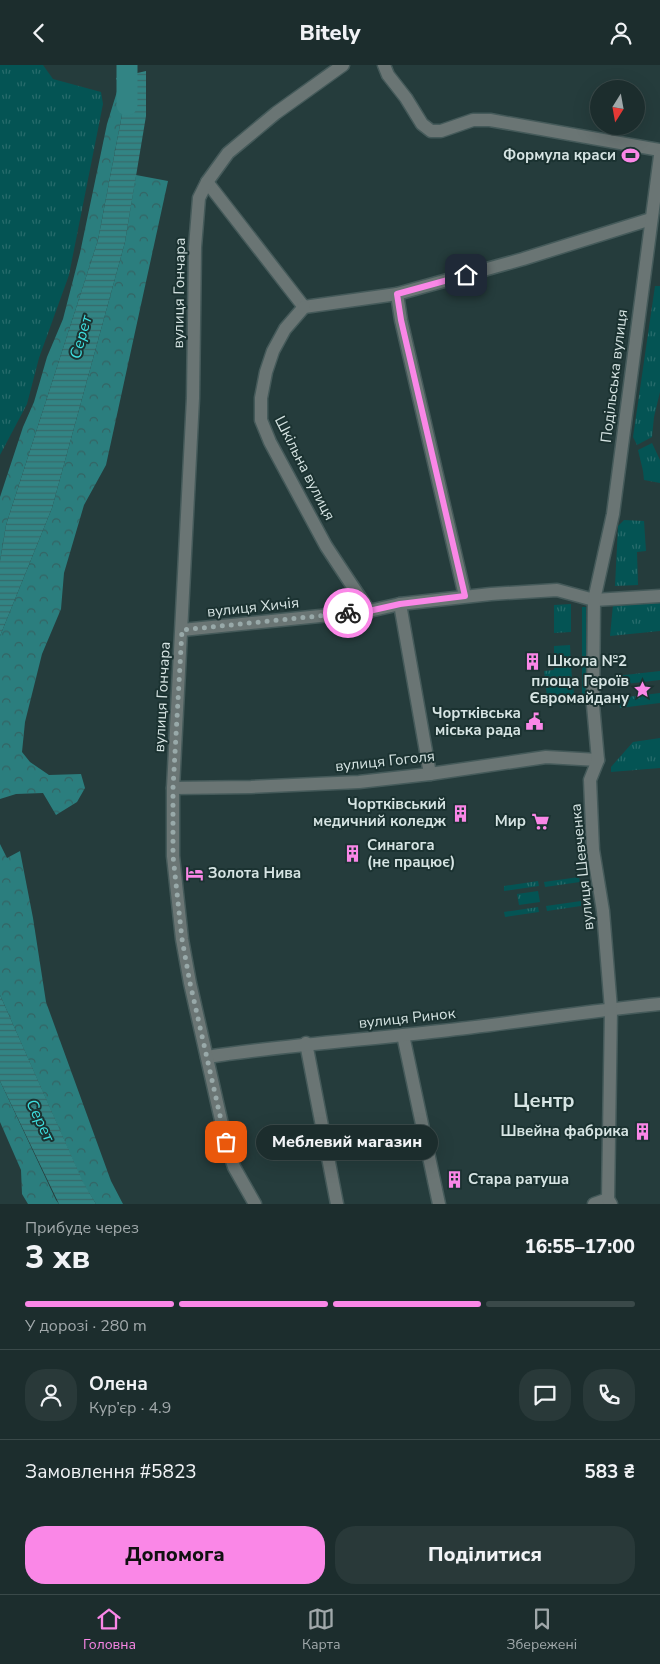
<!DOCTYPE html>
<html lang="uk">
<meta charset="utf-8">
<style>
:root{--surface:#1c2d2d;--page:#293939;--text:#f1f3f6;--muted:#a0a8aa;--line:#3a4949;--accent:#fa87e7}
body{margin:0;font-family:"Nunito Sans",sans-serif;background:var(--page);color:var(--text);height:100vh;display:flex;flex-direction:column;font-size:19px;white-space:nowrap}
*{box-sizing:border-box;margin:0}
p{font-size:16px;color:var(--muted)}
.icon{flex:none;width:28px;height:28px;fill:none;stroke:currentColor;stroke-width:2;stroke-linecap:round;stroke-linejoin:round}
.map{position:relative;height:1139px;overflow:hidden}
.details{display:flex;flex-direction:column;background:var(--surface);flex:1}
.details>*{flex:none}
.needle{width:32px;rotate:191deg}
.buttons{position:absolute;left:590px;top:15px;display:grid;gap:10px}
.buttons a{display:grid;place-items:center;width:55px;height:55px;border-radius:50%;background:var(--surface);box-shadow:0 5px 20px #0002,0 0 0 1px var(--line);font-size:25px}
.pin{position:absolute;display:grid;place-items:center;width:42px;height:42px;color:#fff;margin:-21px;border-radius:10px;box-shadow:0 2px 8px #0006}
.courier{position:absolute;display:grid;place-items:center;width:50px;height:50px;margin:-25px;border:4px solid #fa87e7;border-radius:50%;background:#fff;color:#222;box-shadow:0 1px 6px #0007}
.bubble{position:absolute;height:35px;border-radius:18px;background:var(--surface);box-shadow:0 5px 20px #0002,0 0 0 1px var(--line);font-size:16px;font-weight:800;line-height:35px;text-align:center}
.summary em{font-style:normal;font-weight:800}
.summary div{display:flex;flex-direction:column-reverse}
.summary{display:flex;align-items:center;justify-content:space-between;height:85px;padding:0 25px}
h1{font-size:32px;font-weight:800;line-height:38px}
.bar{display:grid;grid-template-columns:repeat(4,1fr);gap:8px 5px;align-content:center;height:60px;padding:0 25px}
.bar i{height:6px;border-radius:4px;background:var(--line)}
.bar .current{background:var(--accent)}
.bar p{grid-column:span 4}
.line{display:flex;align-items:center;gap:12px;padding:0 25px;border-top:1px solid var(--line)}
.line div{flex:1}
.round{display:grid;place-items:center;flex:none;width:52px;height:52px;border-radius:20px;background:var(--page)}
.action{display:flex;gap:10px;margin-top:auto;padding:10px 25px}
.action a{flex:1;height:58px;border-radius:20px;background:var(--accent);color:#111;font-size:20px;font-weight:800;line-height:58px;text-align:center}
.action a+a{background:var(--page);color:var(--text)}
header{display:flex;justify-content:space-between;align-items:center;height:65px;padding:0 25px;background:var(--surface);font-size:22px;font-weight:800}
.tab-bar{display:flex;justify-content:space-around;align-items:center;height:70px;border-top:1px solid var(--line);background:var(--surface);font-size:14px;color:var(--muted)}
.tab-bar a{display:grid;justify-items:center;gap:2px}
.tab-bar .current{color:var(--accent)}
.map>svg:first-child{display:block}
</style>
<header><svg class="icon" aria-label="back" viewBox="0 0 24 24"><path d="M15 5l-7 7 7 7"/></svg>Bitely<svg class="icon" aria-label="person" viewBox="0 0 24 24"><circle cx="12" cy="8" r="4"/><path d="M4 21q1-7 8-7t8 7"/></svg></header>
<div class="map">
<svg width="660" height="1139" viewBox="0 0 660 1139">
<defs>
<pattern id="grass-tufts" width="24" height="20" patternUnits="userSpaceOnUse" patternTransform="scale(1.25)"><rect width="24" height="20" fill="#045454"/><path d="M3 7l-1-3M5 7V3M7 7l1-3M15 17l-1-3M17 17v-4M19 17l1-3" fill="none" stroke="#286c6c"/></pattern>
<pattern id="forest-crowns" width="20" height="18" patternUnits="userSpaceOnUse" patternTransform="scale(1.25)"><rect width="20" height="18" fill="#2b7e7e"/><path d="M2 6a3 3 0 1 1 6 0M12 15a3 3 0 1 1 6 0" fill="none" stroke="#346464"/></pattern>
<pattern id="water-rules" width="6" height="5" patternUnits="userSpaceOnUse" patternTransform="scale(1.25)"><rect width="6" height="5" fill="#328484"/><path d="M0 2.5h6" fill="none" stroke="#386a6a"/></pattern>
</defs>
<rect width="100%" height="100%" fill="#253c3c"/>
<!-- grass -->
<g fill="url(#grass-tufts)">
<path d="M0 0H43L53 14 101 27 103 39 69 210 39 293 27 339 0 390Z"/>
<path d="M655 221H660V327L654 352 652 372 637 380 633 372Z"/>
<path d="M652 378 660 395V418L644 415 643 406 638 385Z"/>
<path d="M624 455 644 456 646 486 637 487 638 520 615 521 618 461Z"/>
<path d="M660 535V566L610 571 613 540Z"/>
<path d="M571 539V567L554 568V540Z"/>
<rect x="582" y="542" width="4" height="91"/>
<path d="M570 580 572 616 575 634 548 641 544 606 554 605V581Z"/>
<path d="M660 606V615L617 620 616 611Z"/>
<path d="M660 628V638L620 643 619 633Z"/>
<path d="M660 673V703L611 707V702L633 677Z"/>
<path d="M579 812 580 817 545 822 544 817Z"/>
<path d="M538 816 539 821 504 826V821Z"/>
<path d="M538 826 540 837 519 840 517 829Z"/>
<path d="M581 836V841L547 846 546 841Z"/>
<path d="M538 842 539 847 505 852 504 847Z"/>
</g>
<!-- forest -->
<g fill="url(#forest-crowns)">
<path d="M119 20 125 34 98 175 6 460 0 496V432L23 362 34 337 47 292 63 254 80 188 107 59Z"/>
<path d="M136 110 168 116 106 400 84 440 64 508 61 544 42 589 25 657 22 687 30 697 49 710 81 709 85 723 77 737 56 750 43 728 16 729 0 734V571L52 443 125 177Z"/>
<path d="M0 779 7 793 20 786 33 853 46 937 111 1116 123 1139H96L83 1118 0 930Z"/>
<path d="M0 1016 56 1135 59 1139H28L22 1129 21 1105 0 1057Z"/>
</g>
<!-- water -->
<g fill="url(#water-rules)">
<path d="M146 6V51L125 177 52 443 0 571V496L6 460 98 175 125 34 116 13Z"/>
<path d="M0 930 83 1117 96 1139H59L0 1016Z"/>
</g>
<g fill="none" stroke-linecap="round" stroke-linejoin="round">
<!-- river -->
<path stroke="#328484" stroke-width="21" d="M127 0V40"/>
<defs>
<g id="minor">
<path d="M384 0 388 10 406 33 422 59 431 66H441L473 55H490L660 85"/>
<path d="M207 117 304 242 397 229 523 194 651 154"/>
<path d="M397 229 401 255 465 531"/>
<path d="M304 242 285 264 273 286 266 307 261 333V355L270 377 326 481 369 546"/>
<path d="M400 539 430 709"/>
<path d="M182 565 369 546 400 539 491 529 557 525 594 535 660 531"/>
<path d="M173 723 251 722 359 717 430 709 546 692 598 695"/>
<path d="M403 970 439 1139"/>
<path d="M306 978 337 1139"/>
<path d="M207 992C285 980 363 975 441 966 514 958 587 946 660 939"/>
<path d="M255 1139 234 1102 226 1077 190 918 182 874 173 791V723L193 333 195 182 199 133 207 117 228 88 276 48 343 0"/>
<path d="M594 1139 608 1134"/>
<path d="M611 1139 608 1134 611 944 603 846 593 785 590 715 598 695 593 640 594 535 613 449 660 91"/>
</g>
</defs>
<!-- minor casing -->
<use href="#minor" stroke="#455a5a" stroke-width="15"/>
<!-- minor -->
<use href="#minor" stroke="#6a7574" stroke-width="12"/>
</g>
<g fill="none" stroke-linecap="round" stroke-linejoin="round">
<!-- done -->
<path stroke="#98a9a9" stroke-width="5" stroke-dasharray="0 9" d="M226 1077 190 918 182 874 173 791V723L182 565 348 548"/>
<!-- route -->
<path stroke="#fa87e7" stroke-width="6" d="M348 548 369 546 400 539 465 531 401 255 397 229 466 210"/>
</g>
<!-- icons -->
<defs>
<symbol id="stadium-bare" viewBox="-9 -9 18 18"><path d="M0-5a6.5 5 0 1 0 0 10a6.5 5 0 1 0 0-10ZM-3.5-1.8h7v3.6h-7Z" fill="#fa87e7" stroke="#1b3231" stroke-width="2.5" paint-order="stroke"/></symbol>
<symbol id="building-bare" viewBox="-9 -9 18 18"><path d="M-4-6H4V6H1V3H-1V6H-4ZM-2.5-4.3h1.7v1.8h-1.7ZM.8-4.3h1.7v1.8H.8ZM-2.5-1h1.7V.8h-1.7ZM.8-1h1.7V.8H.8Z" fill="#fa87e7" stroke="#1b3231" stroke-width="2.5" paint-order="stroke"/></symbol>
<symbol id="sight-bare" viewBox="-9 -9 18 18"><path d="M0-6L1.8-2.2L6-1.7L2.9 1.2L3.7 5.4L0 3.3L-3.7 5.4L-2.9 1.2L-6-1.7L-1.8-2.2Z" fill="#fa87e7" stroke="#1b3231" stroke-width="2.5" paint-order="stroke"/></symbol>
<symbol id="civic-bare" viewBox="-9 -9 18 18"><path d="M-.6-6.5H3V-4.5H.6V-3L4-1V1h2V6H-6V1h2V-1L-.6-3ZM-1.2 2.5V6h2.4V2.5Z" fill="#fa87e7" stroke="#1b3231" stroke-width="2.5" paint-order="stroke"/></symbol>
<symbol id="supermarket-bare" viewBox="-9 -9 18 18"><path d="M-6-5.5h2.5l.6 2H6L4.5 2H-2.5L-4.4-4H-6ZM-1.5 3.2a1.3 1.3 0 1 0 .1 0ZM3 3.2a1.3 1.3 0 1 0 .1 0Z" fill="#fa87e7" stroke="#1b3231" stroke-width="2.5" paint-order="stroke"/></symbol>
<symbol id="hotel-bare" viewBox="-9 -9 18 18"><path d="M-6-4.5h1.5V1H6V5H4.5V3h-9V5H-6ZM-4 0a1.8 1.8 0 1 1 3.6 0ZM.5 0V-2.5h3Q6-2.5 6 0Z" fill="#fa87e7" stroke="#1b3231" stroke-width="2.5" paint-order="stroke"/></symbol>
</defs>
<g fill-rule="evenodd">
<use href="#stadium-bare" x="618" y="78" width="25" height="25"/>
<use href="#building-bare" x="520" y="584" width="25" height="25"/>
<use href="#sight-bare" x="630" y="612" width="25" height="25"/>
<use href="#civic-bare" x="522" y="644" width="25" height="25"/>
<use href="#building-bare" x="448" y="736" width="25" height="25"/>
<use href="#supermarket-bare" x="528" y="744" width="25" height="25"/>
<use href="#building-bare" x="340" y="776" width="25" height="25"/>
<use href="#hotel-bare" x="182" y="796" width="25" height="25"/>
<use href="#building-bare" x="630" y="1054" width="25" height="25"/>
<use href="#building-bare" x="442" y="1102" width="25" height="25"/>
</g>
<g text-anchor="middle" stroke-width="4" stroke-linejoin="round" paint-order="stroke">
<!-- poi labels -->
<g font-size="15" font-weight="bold" fill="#d6e4e3" stroke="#1b3231" text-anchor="end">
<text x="616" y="95">Формула краси</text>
<text x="547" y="601" text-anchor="start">Школа №2</text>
<text x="629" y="621">площа Героїв<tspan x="629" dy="17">Євромайдану</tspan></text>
<text x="521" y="653">Чортківська<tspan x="521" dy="17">міська рада</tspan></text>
<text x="446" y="744">Чортківський<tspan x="446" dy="17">медичний коледж</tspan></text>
<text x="526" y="761">Мир</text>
<text x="367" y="785" text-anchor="start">Синагога<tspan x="367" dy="17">(не працює)</tspan></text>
<text x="208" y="813" text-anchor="start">Золота Нива</text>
<text x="629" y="1071">Швейна фабрика</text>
<text x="468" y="1119" text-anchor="start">Стара ратуша</text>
</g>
<!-- street labels -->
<g font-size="15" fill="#d6e4e3" stroke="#1b3231">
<text transform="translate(179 228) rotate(-89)" y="5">вулиця Гончара</text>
<text transform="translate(614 311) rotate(-83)" y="5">Подільська вулиця</text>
<text transform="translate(305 403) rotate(63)" y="5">Шкільна вулиця</text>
<text transform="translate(253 542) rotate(-6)" y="5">вулиця Хичія</text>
<text transform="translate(162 632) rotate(-87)" y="5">вулиця Гончара</text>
<text transform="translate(385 696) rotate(-6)" y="5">вулиця Гоголя</text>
<text transform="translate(582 802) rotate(-96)" y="5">вулиця Шевченка</text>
<text transform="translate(407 953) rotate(-6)" y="5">вулиця Ринок</text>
</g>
<!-- water labels -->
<g font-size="16" font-style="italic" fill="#3edfdf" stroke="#1b3231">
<text transform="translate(80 272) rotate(-74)" y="6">Серет</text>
<text transform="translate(41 1055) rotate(64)" y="6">Серет</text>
</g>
<!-- district labels -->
<g font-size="20" font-weight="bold" fill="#d6e4e3" stroke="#1b3231">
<text x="544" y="1042">Центр</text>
</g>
</g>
</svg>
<div class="buttons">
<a><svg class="needle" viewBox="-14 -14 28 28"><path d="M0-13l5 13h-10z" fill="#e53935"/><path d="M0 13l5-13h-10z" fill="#a0a8aa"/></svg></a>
</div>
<div class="pin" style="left:226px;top:1077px;background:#ea580c"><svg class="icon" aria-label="bag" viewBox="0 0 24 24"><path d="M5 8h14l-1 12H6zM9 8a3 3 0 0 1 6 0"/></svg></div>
<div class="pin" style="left:466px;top:210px;background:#1f2937"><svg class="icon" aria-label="home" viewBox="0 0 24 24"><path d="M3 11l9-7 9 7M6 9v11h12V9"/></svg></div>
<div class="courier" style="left:348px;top:548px"><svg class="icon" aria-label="bike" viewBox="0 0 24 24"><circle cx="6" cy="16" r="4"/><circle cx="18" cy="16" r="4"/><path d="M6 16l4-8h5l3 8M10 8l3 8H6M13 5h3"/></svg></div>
<div class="bubble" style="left:256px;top:1060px;width:182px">Меблевий магазин</div>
</div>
<section class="details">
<div class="summary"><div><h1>3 хв</h1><p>Прибуде через</p></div><em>16:55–17:00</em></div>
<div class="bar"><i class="current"></i><i class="current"></i><i class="current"></i><i></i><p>У дорозі · 280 m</p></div>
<div class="line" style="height:90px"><a class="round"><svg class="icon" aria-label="person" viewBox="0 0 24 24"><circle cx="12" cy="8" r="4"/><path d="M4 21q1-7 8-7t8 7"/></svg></a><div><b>Олена</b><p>Кур’єр · 4.9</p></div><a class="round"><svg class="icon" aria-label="chat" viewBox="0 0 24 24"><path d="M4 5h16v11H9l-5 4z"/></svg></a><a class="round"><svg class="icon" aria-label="phone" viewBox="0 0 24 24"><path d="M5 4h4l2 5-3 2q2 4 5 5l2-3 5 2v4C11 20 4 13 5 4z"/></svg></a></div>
<div class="line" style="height:65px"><div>Замовлення #5823</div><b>583 ₴</b></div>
<div class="action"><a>Допомога</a><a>Поділитися</a></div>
</section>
<nav class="tab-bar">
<a class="current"><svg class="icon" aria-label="home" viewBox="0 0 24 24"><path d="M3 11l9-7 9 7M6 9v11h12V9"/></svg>Головна</a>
<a><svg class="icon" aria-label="map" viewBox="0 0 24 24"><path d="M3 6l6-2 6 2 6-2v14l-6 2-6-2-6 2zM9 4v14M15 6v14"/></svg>Карта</a>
<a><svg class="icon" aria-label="saved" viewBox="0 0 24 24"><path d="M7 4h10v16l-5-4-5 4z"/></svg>Збережені</a>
</nav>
